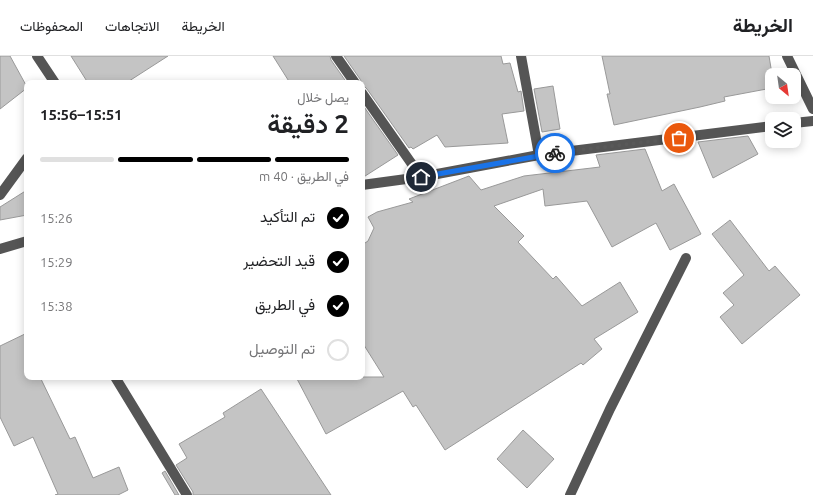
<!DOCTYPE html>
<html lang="ar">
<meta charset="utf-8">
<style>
:root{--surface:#fff;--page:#f6f6f6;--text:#202124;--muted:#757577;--line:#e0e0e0;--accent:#000}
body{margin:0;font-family:Ubuntu,Vazirmatn,sans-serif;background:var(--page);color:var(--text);direction:rtl;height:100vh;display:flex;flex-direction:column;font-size:15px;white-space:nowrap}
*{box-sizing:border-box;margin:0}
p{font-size:13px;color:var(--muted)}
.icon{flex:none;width:22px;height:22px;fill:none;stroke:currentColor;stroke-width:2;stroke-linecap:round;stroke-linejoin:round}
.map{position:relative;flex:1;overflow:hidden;direction:ltr}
.side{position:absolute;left:24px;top:24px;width:341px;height:300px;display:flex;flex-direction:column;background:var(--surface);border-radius:8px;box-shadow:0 2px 10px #0003;direction:rtl}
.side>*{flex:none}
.needle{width:26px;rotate:151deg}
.controls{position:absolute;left:765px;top:12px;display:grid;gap:8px}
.controls a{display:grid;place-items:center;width:36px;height:36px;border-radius:8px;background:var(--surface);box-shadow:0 2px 10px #0003;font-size:20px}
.pin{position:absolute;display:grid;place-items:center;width:34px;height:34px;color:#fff;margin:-17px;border:2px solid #fff;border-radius:50%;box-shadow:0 1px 4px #0007}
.courier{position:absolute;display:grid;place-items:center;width:40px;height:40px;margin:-20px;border:3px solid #1a73e8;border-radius:50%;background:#fff;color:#222;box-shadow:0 1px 5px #0007}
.summary em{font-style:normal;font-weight:600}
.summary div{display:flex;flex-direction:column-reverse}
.summary{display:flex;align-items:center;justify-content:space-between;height:68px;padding:0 16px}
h1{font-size:26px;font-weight:600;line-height:30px}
.bar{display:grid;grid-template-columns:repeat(4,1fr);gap:6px 4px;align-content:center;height:48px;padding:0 16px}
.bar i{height:5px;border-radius:3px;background:var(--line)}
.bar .active{background:var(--accent)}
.bar p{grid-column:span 4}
ol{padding:0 16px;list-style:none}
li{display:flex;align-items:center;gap:12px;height:44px}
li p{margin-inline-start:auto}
li .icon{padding:4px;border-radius:50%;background:var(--accent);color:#fff;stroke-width:4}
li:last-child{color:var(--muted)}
li i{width:22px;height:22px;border:2px solid var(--line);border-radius:50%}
header{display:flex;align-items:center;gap:24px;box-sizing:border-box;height:56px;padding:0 20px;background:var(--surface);border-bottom:1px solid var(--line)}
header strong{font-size:19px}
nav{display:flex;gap:22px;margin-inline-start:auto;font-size:14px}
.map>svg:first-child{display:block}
</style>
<header>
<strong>الخريطة</strong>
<nav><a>الخريطة</a><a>الاتجاهات</a><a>المحفوظات</a></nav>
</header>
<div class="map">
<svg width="813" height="439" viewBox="0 0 813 439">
<rect width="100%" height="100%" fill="#fff"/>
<!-- building -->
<g fill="#c4c4c4" stroke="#999">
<path d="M0 0H10L27 31V32L0 53Z"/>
<path d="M71 0H168L126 27H88Z"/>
<path d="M273 0H330L331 4 347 27H290Z"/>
<path d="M344 0H501L503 8 510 7 518 36 521 35 524 55 502 58 508 87 445 91 437 79 413 93 411 91 409 92 367 33 365 31H362V27L360 23Z"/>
<path d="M602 0H769L772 18V32L724 41 725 45 700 51 614 69 607 38H610Z"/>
<path d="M553 30 560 73 542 76 534 33Z"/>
<path d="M362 48 398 99 362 122Z"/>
<path d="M748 80 758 98 713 122 698 86Z"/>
<path d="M645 93 662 135 674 128 701 178 670 194 656 167 612 191 587 145 545 150 543 133 494 150 524 180 518 186 553 223 556 220 582 250 620 226 638 256 594 283 602 293 583 309 581 307 445 394 416 349 413 351 403 335 326 378 296 321H384L362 286V189L368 185 374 172 368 161 377 156 413 146 409 143 469 120 481 134 524 120 600 111 596 99Z"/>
<path d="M27 134V159L0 164V151Z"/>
<path d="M730 164 769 215 775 210 800 239 742 288 720 261 734 249 723 237 744 219 712 178Z"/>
<path d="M27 277V321H40L70 383 75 381 93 422 119 411 128 434 118 439H55L58 438 33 381 14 390 0 361V290Z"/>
<path d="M261 333 331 439H193V436L176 409 187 402 179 388 225 361 223 357Z"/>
<path d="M523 374 554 403 527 432 497 403Z"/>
<path d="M165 415 179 439H175L162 417Z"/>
</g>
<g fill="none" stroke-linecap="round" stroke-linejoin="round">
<!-- minor -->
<g stroke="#555" stroke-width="10">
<path d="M37 0 55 27"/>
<path d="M336 0 355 27"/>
<path d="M521 0 539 99"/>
<path d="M787 0 813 53"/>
<path d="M362 37 421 121"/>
<path d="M794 67 813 65"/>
<path d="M362 129 421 121 539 99 772 70"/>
<path d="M0 139 27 102"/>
<path d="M0 193 27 185"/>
<path d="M115 321 187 439"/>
<path d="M570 439 610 353 686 202"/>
</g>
</g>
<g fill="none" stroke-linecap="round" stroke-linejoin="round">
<!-- done -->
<path stroke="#595959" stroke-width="4" stroke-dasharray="0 7.2" d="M555 97 679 82"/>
<!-- route -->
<path stroke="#1a73e8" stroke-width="5" d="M421 121 539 100 555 97"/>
</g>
</svg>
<div class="controls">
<a><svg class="needle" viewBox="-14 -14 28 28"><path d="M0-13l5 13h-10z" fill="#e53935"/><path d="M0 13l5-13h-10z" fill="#757577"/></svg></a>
<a><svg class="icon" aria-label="layers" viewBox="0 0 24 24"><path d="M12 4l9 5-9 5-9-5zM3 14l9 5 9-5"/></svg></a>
</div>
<div class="pin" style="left:679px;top:82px;background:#ea580c"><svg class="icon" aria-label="bag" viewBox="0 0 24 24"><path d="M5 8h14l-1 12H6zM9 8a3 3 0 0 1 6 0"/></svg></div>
<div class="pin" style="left:421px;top:121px;background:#1f2937"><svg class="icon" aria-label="home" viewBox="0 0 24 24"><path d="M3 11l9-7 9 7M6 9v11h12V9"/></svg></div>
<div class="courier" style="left:555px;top:97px"><svg class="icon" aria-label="bike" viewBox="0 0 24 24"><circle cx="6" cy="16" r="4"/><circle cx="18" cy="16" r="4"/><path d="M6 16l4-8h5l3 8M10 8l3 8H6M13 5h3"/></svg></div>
<section class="side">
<div class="summary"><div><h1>2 دقيقة</h1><p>يصل خلال</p></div><em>15:51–15:56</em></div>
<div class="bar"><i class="active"></i><i class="active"></i><i class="active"></i><i></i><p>في الطريق · 40 m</p></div>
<ol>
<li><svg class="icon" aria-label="check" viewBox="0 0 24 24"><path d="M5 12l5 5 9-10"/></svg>تم التأكيد<p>15:26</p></li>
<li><svg class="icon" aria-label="check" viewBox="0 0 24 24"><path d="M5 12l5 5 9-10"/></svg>قيد التحضير<p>15:29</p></li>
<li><svg class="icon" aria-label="check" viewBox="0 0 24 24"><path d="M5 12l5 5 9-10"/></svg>في الطريق<p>15:38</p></li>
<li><i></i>تم التوصيل</li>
</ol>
</section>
</div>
